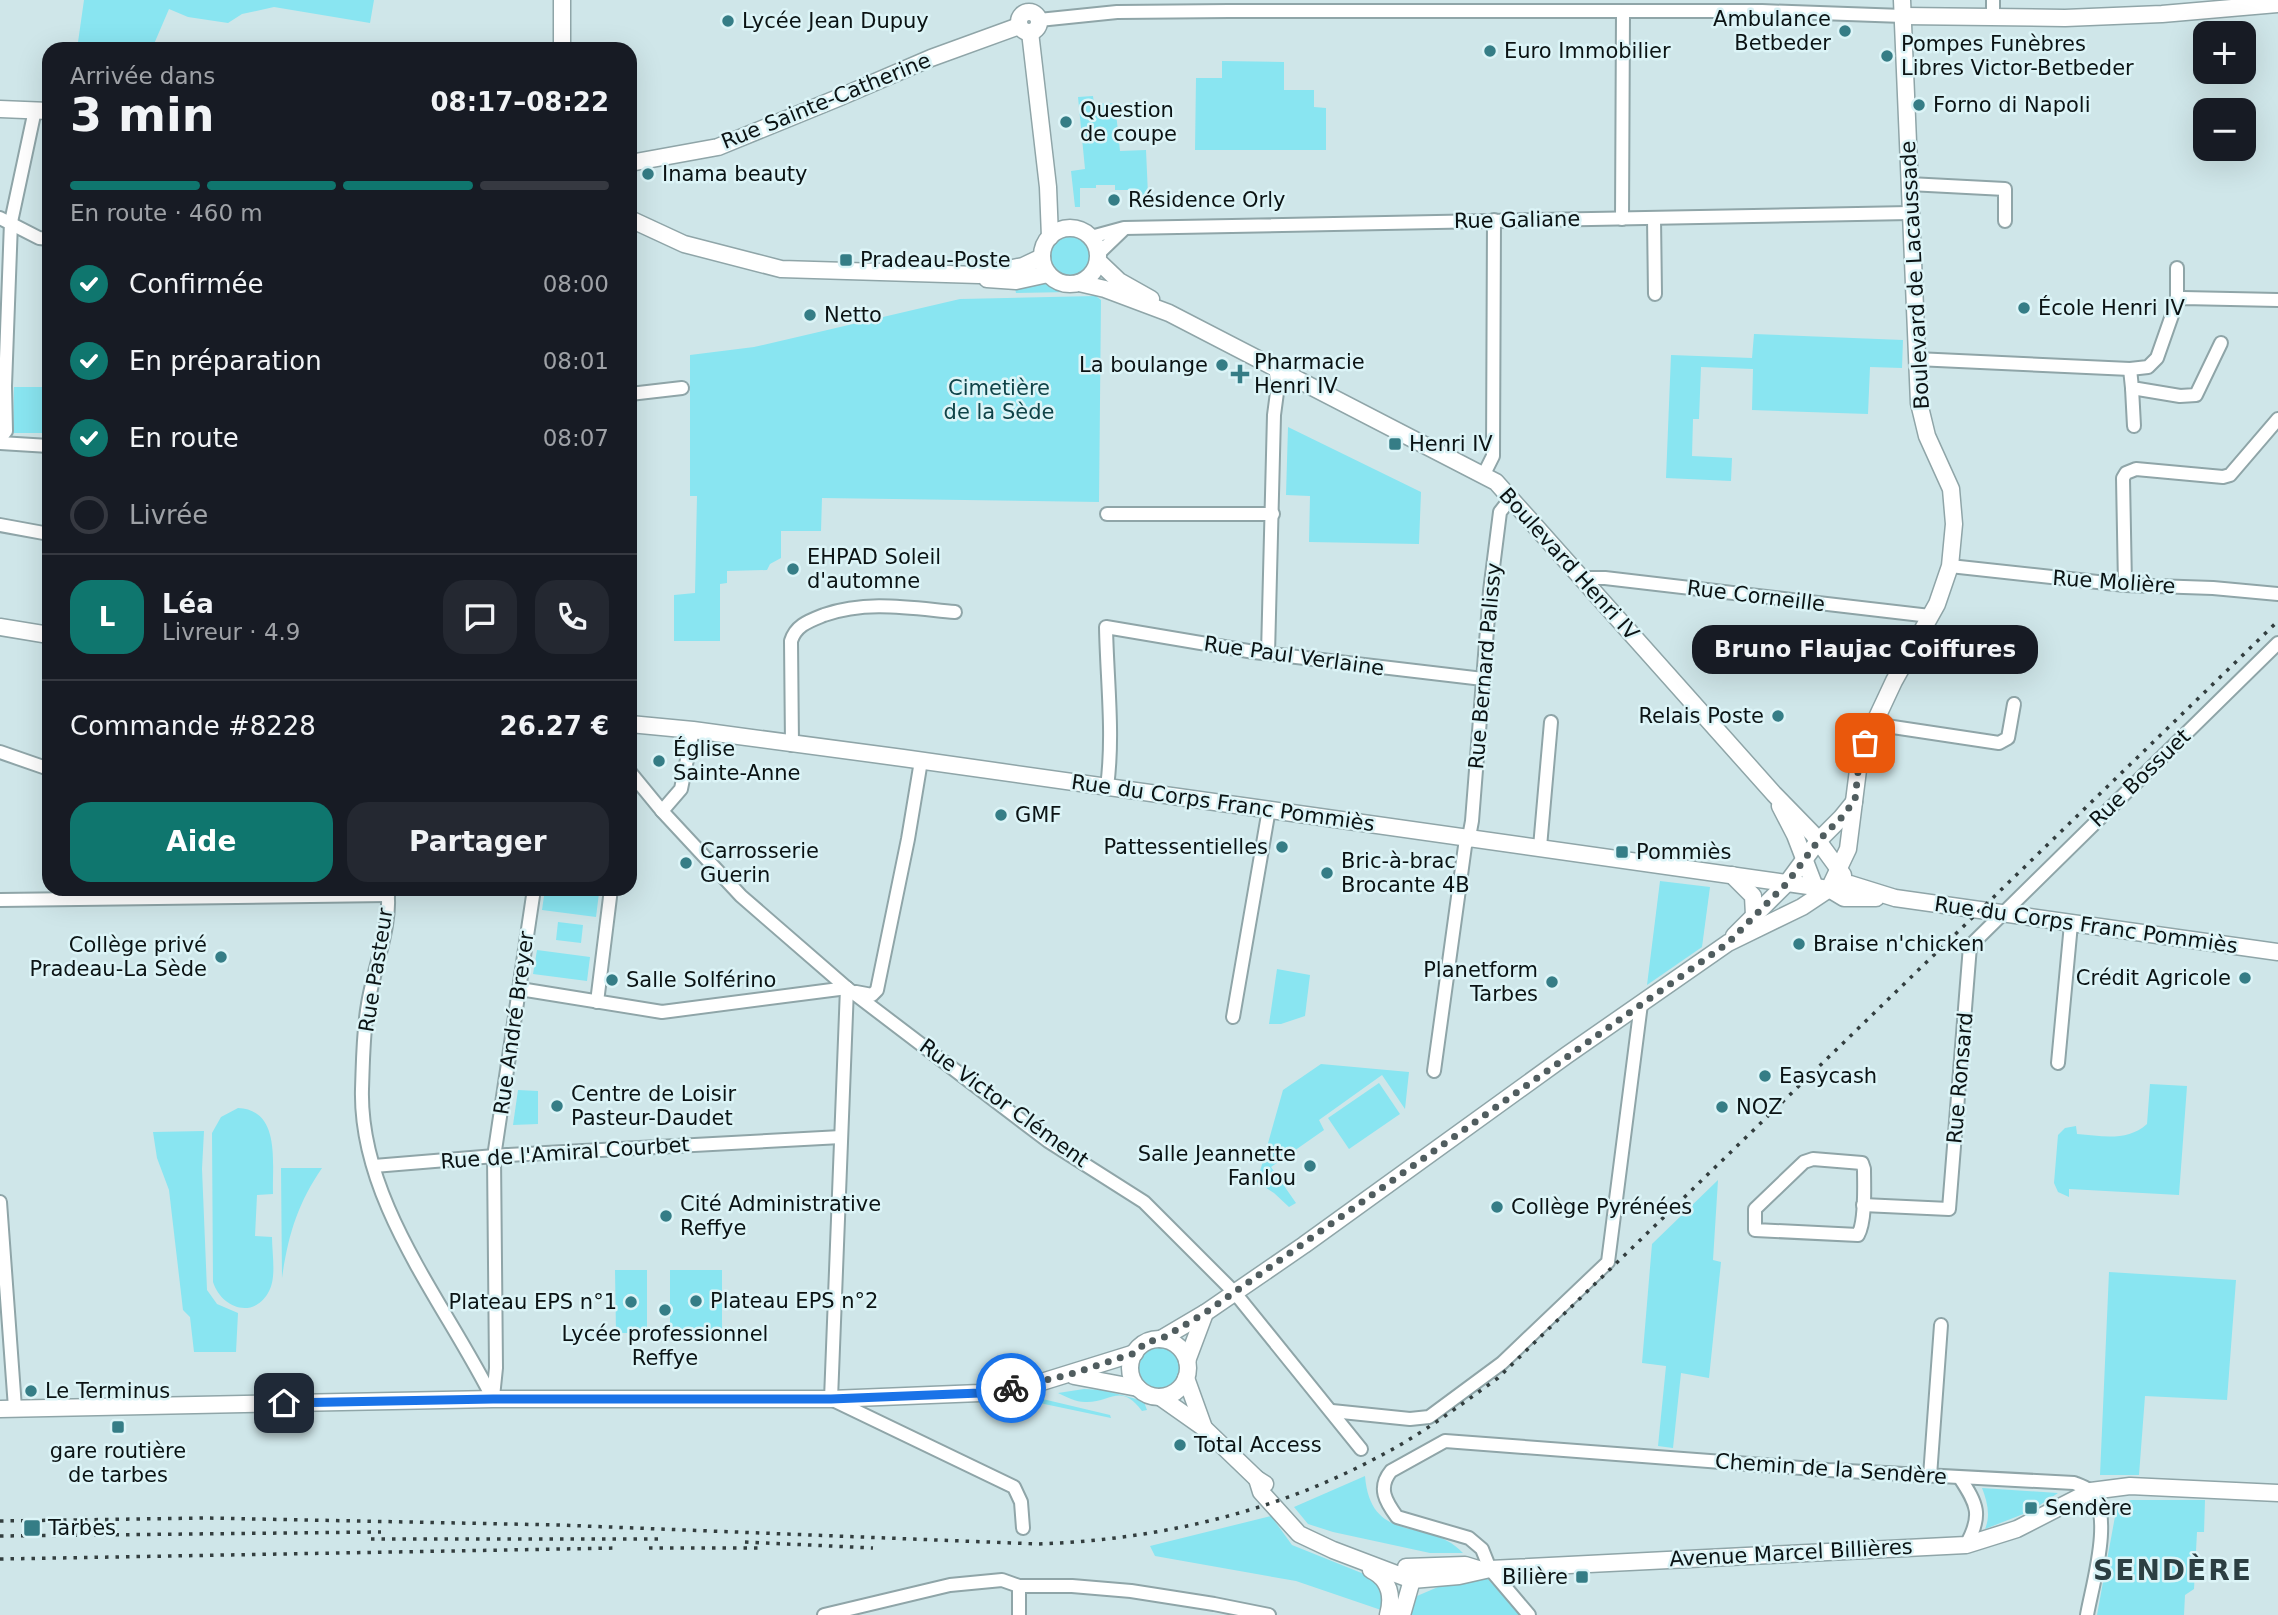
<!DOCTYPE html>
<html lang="fr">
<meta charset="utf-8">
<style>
:root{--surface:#171b24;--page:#242831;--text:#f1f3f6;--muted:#9ea1a6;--line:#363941;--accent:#0f766e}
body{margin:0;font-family:"DejaVu Sans",sans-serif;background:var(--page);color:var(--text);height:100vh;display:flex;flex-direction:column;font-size:26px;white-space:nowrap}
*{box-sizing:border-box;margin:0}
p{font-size:23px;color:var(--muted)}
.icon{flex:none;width:38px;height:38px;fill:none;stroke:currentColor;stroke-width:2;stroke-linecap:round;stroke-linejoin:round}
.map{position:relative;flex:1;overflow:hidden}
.sheet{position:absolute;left:42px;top:42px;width:595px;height:854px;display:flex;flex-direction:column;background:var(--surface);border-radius:21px;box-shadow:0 7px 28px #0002}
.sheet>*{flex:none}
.controls{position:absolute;left:2193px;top:21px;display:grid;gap:14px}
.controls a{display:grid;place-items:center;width:63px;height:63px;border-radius:14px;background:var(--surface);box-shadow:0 7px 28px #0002;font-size:35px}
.pin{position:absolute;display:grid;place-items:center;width:60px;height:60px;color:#fff;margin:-30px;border-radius:14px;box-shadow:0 4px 10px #0006}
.courier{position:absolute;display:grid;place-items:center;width:70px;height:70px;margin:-35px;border:5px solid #1a73e8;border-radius:50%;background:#fff;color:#222;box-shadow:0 2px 9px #0007}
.bubble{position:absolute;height:49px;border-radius:21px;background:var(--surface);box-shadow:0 7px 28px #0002;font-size:23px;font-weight:700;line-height:49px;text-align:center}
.overview em{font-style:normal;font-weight:700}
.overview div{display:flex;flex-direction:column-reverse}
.overview{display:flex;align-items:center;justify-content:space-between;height:119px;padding:0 28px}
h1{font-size:46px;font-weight:700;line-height:52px}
.bar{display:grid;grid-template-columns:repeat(4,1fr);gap:10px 7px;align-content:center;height:84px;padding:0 28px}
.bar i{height:9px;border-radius:5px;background:var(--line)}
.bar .selected{background:var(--accent)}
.bar p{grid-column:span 4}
.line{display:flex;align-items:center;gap:18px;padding:0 28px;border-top:2px solid var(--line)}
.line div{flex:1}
.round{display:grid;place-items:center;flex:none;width:74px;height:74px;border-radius:21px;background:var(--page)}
ol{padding:0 28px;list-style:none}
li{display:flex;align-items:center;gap:21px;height:77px}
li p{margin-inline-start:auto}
li .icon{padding:7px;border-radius:50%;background:var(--accent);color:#fff;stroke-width:4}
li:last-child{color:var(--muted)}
li i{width:38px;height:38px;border:4px solid var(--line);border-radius:50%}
.action{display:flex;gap:14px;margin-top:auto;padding:14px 28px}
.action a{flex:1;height:80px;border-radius:21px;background:var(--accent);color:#fff;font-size:28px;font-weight:700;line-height:80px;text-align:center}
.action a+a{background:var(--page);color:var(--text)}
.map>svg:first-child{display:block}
</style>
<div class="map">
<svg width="2278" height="1615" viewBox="0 0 2278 1615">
<rect width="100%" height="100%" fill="#cfe6e9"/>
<!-- green -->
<g fill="#89e5f1">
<path d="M84 0H374L370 23 274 7 242 14 228 23 188 17 169 9 154 44 156 49H77Z"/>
<path d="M1222 61 1284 62V90H1314V107L1326 108V150H1195L1196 78H1222Z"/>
<path d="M1093 96 1094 104 1115 103 1120 151 1146 150 1148 195H1137L1136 190H1115V185H1096V188H1080V207H1075L1071 171 1085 169 1078 97Z"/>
<circle cx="1069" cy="256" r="23"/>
<path d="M1047 281 1056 287 1070 290V292L1016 293 1015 288Z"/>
<path d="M1096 296 1101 300 1099 502 822 498 821 531H781V558L770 564 767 570 727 571V583L720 584V641H674V595L695 593 697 496H690V355L754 347 960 299Z"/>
<path d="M1754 334 1903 340 1902 368 1870 367 1868 414 1752 410 1753 369 1701 367 1699 419H1693L1692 456 1732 458 1731 481 1666 478 1671 355 1752 358Z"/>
<path d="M14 387H49V433H13Z"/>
<path d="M1288 427 1421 492 1419 544 1309 542 1310 496 1286 495Z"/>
<path d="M1660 881 1710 887 1702 947 1647 985Z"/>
<path d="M545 889H569L599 893 596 917 542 910Z"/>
<path d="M558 922 583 925 581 943 556 940Z"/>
<path d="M537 950 590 957 587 981 533 974Z"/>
<path d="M1277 969 1310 975 1305 1016 1281 1024H1269Z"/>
<path d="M1321 1064 1409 1072 1405 1109 1382 1075 1319 1120 1324 1130 1271 1167 1296 1203 1289 1207 1274 1193 1257 1182 1283 1090Z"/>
<path d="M1379 1083 1400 1114 1349 1149 1328 1118Z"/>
<path d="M2150 1084 2187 1086 2179 1195 2069 1189V1197L2058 1192 2054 1183 2058 1135 2065 1128 2076 1126 2077 1134C2102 1136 2127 1142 2147 1124Z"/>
<path d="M518 1090 538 1091V1124L513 1125Z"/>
<path d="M238 1108C281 1110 272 1163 273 1194L257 1195 255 1236 272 1237C272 1254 277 1279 268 1293 252 1320 221 1307 213 1282L212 1133 221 1117Z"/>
<path d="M204 1131 202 1169 207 1290 217 1304 238 1313 236 1352H194L190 1317 183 1310 169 1190 157 1158 153 1132Z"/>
<path d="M281 1168H322C298 1203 288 1235 282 1278Z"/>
<path d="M1718 1180 1713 1260 1721 1262 1709 1378 1681 1373 1673 1448 1658 1446 1666 1366 1642 1363 1652 1244Z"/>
<path d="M615 1270H647V1333H616Z"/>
<path d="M670 1270H722V1332L670 1333Z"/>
<path d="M2109 1272 2236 1280 2227 1400 2145 1396 2139 1475H2100Z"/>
<circle cx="1159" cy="1368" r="23"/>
<path d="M1084 1389 1103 1390 1140 1400 1144 1402 1147 1410 1142 1411C1120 1382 1111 1403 1085 1402 1076 1402 1066 1397 1058 1393Z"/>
<path d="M1030 1396 1110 1415 1111 1418 1030 1401Z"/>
<path d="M1365 1476C1371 1547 1429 1516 1463 1553H1430L1333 1532 1308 1524 1294 1507Z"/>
<path d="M1982 1488 2058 1493 2031 1511 1985 1529C1991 1515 1987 1501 1982 1488Z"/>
<path d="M2131 1500H2205L2204 1532H2197L2194 1589 2185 1595 2184 1615H2097L2116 1511 2120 1505Z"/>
<path d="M1271 1516 1292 1545 1374 1578 1384 1590V1611L1296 1581 1155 1556 1150 1546Z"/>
<path d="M1487 1578 1520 1615H1408L1417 1596 1438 1587Z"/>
</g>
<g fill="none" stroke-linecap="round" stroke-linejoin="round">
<defs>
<g id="street">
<path d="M1993 0V18"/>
<path d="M1039 20 1117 12 1229 11H1762L1903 16"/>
<path d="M1909 184 2005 189V221"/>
<path d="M0 218 39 238 49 239"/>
<path d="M1654 218 1655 294"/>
<path d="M1622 219 1623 12"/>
<path d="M1091 237 1124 228 1910 213"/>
<path d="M1098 254 1124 229"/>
<path d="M2177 268V301"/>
<path d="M1916 359 2130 369 2148 367 2157 358 2177 301 2183 298 2278 300"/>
<path d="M2130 369 2132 388 2180 396 2196 395 2221 343"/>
<path d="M2132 388 2134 426"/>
<path d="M630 394 682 388"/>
<path d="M0 439 6 431 5 386 11 222 35 110"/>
<path d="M0 443 49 446"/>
<path d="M1483 476 1493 456 1494 220"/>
<path d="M1107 514H1273"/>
<path d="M0 525 49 534"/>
<path d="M1950 566 2125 585 2213 588 2278 594"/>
<path d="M1582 578H1605L1930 616"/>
<path d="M2125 585 2123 478 2126 473 2136 469 2223 477 2230 475 2278 419"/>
<path d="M1268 654 1274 415 1278 385 1275 368"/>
<path d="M1873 724 1999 743 2008 738 2014 704"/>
<path d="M792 745 791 641C796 625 809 621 824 615 867 600 910 608 955 612"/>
<path d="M0 752 49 769"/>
<path d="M630 772 662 811 741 896 847 988 1048 1141 1144 1202 1235 1293 1361 1449"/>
<path d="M1107 787C1114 734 1107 681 1106 627L1254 652 1483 679"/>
<path d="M662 811 681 789 693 730"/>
<path d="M1540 847 1551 722"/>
<path d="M387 889C393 923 373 970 368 1004 363 1032 363 1061 362 1089 359 1201 445 1303 493 1399"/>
<path d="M0 900 388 895"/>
<path d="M847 988 831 1399 1014 1487 1021 1502 1023 1528"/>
<path d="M520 989 662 1012 847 988"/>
<path d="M856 992 872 995 877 990 908 839 921 761"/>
<path d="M597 1002 611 889"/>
<path d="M1233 1017 1269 809"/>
<path d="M2058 1063 2071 924"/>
<path d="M1434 1071 1465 846 1469 837 1472 821 1490 591 1500 512 1511 498"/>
<path d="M1813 1159 1862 1163 1864 1169C1864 1186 1866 1221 1858 1235L1755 1230V1209L1804 1162Z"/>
<path d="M374 1166 507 1155 841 1137"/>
<path d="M0 1202 15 1408"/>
<path d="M1863 1205 1949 1209 1970 946 2278 643"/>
<path d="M493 1397 496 1368 494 1157 534 889"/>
<path d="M1332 1411 1410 1419 1429 1417 1502 1363 1608 1262 1641 1004"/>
<path d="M1930 1476 1941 1325"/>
<path d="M1960 1478C1977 1504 1983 1515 1966 1545"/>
<path d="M824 1615 950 1585 1002 1580 1019 1586H1072L1131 1591 1214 1604 1269 1615"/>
<path d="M1019 1615V1586"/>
<path d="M1529 1615 1490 1569 1482 1549 1469 1538 1397 1517C1386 1502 1377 1488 1391 1471L1445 1441 1828 1470 2074 1483C2079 1485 2085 1487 2089 1490 2115 1511 2092 1586 2087 1615"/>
</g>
<g id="secondary">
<path d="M562 0V49"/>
<circle cx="1029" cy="22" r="10"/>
<path d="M1903 16 2065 18 2162 14 2278 4"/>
<path d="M1030 32 1048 187 1050 237"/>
<path d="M0 109 49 111"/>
<path d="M630 163 718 147 838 98 931 58 1019 26"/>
<path d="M630 219 684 244 781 269 979 275 1023 266 1042 257"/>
<circle cx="1070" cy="256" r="28"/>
<path d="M1098 261 1119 281 1151 299"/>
<path d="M987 279 1016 281 1048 274"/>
<path d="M1079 283 1105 289 1169 313 1496 482 1774 794 1813 834 1843 875"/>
<path d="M0 627 49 635"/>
<path d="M630 724 693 730 903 758 1829 889 1850 884 1895 898 2278 952"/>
<path d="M1780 806 1795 835 1815 887"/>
<path d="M1732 875 1753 896 1754 915"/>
<path d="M1829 889 1844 898H1876"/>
<path d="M1734 936 1787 883 1818 841 1841 818 1854 802"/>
<path d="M1161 1339 1205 1313 1304 1245 1567 1055 1728 943 1802 907 1829 889 1848 849 1859 762 1865 743 1894 681 1937 604 1950 566 1954 524 1951 489 1927 436 1919 403 1902 0"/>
<circle cx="1159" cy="1368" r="29"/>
<path d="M1187 1361 1205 1313"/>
<path d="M1074 1376 1138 1388"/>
<path d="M1186 1378 1204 1428"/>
<path d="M1160 1397 1204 1428 1257 1479 1265 1484"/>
<path d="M0 1409 493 1399H831L980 1393 1032 1385 1135 1353"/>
<path d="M1257 1479 1261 1492 1299 1534 1333 1550 1412 1580 1459 1576 1490 1569 1966 1545 2017 1529 2091 1491 2130 1486 2278 1493"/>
<path d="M1406 1567 1465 1565 1478 1569"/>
<path d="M1371 1570C1390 1579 1393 1597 1388 1615"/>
<path d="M1402 1615 1412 1580 1409 1571"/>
</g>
</defs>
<!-- street casing -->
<use href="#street" stroke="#8fa5a8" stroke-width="16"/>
<!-- secondary casing -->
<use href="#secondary" stroke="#8fa5a8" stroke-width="19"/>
<!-- street -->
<use href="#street" stroke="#fff" stroke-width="12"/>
<!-- secondary -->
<use href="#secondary" stroke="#fff" stroke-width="16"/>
<!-- rail -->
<g stroke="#333e3f" stroke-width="3.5" stroke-dasharray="3.5 7" stroke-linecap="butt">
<path d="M0 1521 207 1518 559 1525 1038 1544C1155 1540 1274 1513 1378 1457 1421 1435 1459 1406 1498 1378L2278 621"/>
<path d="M0 1536 381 1532"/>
<path d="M371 1539H661"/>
<path d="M745 1542 873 1548"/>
<path d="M649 1548H758"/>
<path d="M0 1559 618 1548"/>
</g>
</g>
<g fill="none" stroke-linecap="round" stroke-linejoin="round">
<!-- done -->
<path stroke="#505d5f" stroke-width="7" stroke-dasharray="0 12.6" d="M1011 1388 1068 1375 1135 1353 1146 1342 1161 1339 1205 1313 1728 943 1787 883 1818 841 1841 818 1855 800 1859 762 1865 743"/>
<!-- route -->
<path stroke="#1a73e8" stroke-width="9" d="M284 1403 493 1399H831L980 1393 1011 1388"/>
</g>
<!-- markers -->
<g fill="#357d86" stroke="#dcf4f7" stroke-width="2.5">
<circle cx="728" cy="21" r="7"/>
<circle cx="1845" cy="31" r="7"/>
<circle cx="1490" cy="51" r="7"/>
<circle cx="1887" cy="56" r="7"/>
<circle cx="1919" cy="105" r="7"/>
<circle cx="1066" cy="122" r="7"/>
<circle cx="648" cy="174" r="7"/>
<circle cx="1114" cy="200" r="7"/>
<rect x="839" y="253" width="14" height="14" rx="3.5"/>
<circle cx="2024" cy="308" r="7"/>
<circle cx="810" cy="315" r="7"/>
<circle cx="1222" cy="365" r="7"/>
<path d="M1236.5 363.5h7v7h7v7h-7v7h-7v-7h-7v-7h7z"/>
<rect x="1388" y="437" width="14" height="14" rx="3.5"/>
<circle cx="793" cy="569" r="7"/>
<circle cx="1778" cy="716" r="7"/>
<circle cx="659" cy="761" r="7"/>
<circle cx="1001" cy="815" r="7"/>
<circle cx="1282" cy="847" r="7"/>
<rect x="1615" y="845" width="14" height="14" rx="3.5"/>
<circle cx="686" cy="863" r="7"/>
<circle cx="1327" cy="873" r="7"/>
<circle cx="1799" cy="944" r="7"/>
<circle cx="221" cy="957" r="7"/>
<circle cx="2245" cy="978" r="7"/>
<circle cx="612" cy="980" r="7"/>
<circle cx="1552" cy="982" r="7"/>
<circle cx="1765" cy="1076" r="7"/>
<circle cx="557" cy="1106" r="7"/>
<circle cx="1722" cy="1107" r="7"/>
<circle cx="1310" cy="1166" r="7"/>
<circle cx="1497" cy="1207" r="7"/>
<circle cx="666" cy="1216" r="7"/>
<circle cx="696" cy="1301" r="7"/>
<circle cx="631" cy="1302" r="7"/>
<circle cx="665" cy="1310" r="7"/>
<circle cx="31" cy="1391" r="7"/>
<rect x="111" y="1420" width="14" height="14" rx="3.5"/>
<circle cx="1180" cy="1445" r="7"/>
<rect x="2024" y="1501" width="14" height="14" rx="3.5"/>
<rect x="23" y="1519" width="18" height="18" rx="3.5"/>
<rect x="1575" y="1570" width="14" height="14" rx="3.5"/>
</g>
<g text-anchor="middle" stroke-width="5" stroke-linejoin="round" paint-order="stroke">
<!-- poi labels -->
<g font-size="21" fill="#0b1314" stroke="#dcf4f7" text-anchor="start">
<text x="1831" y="26" text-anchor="end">Ambulance<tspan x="1831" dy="24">Betbeder</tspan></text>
<text x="742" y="28">Lycée Jean Dupuy</text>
<text x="1901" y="51">Pompes Funèbres<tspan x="1901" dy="24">Libres Victor-Betbeder</tspan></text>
<text x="1504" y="58">Euro Immobilier</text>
<text x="1933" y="112">Forno di Napoli</text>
<text x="1080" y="117">Question<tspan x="1080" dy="24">de coupe</tspan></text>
<text x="662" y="181">Inama beauty</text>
<text x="1128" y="207">Résidence Orly</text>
<text x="860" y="267">Pradeau-Poste</text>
<text x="2038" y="315">École Henri IV</text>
<text x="824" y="322">Netto</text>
<text x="1254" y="369">Pharmacie<tspan x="1254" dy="24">Henri IV</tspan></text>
<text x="1208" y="372" text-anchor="end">La boulange</text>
<text x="1409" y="451">Henri IV</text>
<text x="807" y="564">EHPAD Soleil<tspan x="807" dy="24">d'automne</tspan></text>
<text x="1764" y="723" text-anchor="end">Relais Poste</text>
<text x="673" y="756">Église<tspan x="673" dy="24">Sainte-Anne</tspan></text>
<text x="1015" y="822">GMF</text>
<text x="1268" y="854" text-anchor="end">Pattessentielles</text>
<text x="700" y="858">Carrosserie<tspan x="700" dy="24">Guerin</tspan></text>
<text x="1636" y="859">Pommiès</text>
<text x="1341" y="868">Bric-à-brac<tspan x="1341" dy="24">Brocante 4B</tspan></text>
<text x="1813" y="951">Braise n'chicken</text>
<text x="207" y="952" text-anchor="end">Collège privé<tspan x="207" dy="24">Pradeau-La Sède</tspan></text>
<text x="1538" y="977" text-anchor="end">Planetform<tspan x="1538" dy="24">Tarbes</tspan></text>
<text x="2231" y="985" text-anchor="end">Crédit Agricole</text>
<text x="626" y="987">Salle Solférino</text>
<text x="1779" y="1083">Easycash</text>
<text x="571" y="1101">Centre de Loisir<tspan x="571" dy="24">Pasteur-Daudet</tspan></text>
<text x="1736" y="1114">NOZ</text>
<text x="1296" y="1161" text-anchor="end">Salle Jeannette<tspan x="1296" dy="24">Fanlou</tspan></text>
<text x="680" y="1211">Cité Administrative<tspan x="680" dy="24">Reffye</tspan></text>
<text x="1511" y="1214">Collège Pyrénées</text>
<text x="710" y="1308">Plateau EPS n°2</text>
<text x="617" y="1309" text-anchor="end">Plateau EPS n°1</text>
<text x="665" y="1341" text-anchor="middle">Lycée professionnel<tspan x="665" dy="24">Reffye</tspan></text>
<text x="45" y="1398">Le Terminus</text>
<text x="1194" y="1452">Total Access</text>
<text x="118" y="1458" text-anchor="middle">gare routière<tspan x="118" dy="24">de tarbes</tspan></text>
<text x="2045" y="1515">Sendère</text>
<text x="48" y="1535">Tarbes</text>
<text x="1568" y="1584" text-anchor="end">Bilière</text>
</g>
<!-- street labels -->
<g font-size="21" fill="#0b1314" stroke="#dcf4f7">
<text transform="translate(826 101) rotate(-22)" y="7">Rue Sainte-Catherine</text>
<text transform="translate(1517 220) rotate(-1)" y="7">Rue Galiane</text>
<text transform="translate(1915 275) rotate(-93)" y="7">Boulevard de Lacaussade</text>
<text transform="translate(1569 564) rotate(48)" y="7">Boulevard Henri IV</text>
<text transform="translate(2114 582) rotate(4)" y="7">Rue Molière</text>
<text transform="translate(1756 596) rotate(7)" y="7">Rue Corneille</text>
<text transform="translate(1294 656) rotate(8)" y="7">Rue Paul Verlaine</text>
<text transform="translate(1485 666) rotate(-85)" y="7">Rue Bernard Palissy</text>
<text transform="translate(2140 778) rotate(-44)" y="7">Rue Bossuet</text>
<text transform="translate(1223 803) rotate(8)" y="7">Rue du Corps Franc Pommiès</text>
<text transform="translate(2086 925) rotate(8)" y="7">Rue du Corps Franc Pommiès</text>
<text transform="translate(376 970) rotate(-81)" y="7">Rue Pasteur</text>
<text transform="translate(514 1023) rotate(-82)" y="7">Rue André Breyer</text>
<text transform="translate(1960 1078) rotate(-85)" y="7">Rue Ronsard</text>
<text transform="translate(1004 1103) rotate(36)" y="7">Rue Victor Clément</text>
<text transform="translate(565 1153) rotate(-4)" y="7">Rue de l'Amiral Courbet</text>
<text transform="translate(1831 1469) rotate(4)" y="7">Chemin de la Sendère</text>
<text transform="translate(1791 1553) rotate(-3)" y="7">Avenue Marcel Billières</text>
</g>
<!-- park labels -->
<g font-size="21" fill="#0f4348" stroke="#dcf4f7">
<text x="999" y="395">Cimetière<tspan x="999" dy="24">de la Sède</tspan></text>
</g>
<!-- district labels -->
<g font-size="28" font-weight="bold" letter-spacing="2" fill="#2c3f42" stroke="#dcf4f7">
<text x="2173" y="1580">SENDÈRE</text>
</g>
</g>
</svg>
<div class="controls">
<a>+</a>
<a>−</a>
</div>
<div class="pin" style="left:1865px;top:743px;background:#ea580c"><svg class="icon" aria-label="bag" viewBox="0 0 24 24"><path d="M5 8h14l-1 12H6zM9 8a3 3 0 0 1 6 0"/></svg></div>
<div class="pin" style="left:284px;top:1403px;background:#1f2937"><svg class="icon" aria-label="home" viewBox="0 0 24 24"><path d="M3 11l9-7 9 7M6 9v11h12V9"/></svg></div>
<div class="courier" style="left:1011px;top:1388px"><svg class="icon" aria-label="bike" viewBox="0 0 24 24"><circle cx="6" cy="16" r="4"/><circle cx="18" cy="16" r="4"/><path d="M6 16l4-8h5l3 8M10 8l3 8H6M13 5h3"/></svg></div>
<div class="bubble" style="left:1692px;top:625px;width:346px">Bruno Flaujac Coiffures</div>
<section class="sheet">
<div class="overview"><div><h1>3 min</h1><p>Arrivée dans</p></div><em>08:17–08:22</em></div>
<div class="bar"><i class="selected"></i><i class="selected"></i><i class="selected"></i><i></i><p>En route · 460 m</p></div>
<ol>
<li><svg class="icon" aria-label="check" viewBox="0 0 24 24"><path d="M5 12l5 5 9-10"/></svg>Confirmée<p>08:00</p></li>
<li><svg class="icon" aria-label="check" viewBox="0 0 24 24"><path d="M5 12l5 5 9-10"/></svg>En préparation<p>08:01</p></li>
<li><svg class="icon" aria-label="check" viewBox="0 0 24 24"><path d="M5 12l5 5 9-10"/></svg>En route<p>08:07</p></li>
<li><i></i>Livrée</li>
</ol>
<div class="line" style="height:126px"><b class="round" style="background:var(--accent);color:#fff">L</b><div><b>Léa</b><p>Livreur · 4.9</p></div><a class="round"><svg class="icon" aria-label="chat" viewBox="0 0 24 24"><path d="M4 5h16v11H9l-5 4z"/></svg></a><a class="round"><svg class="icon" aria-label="phone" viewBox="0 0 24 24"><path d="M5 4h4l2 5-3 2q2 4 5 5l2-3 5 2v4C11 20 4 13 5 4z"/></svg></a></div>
<div class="line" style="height:91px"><div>Commande #8228</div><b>26.27 €</b></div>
<div class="action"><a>Aide</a><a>Partager</a></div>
</section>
</div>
